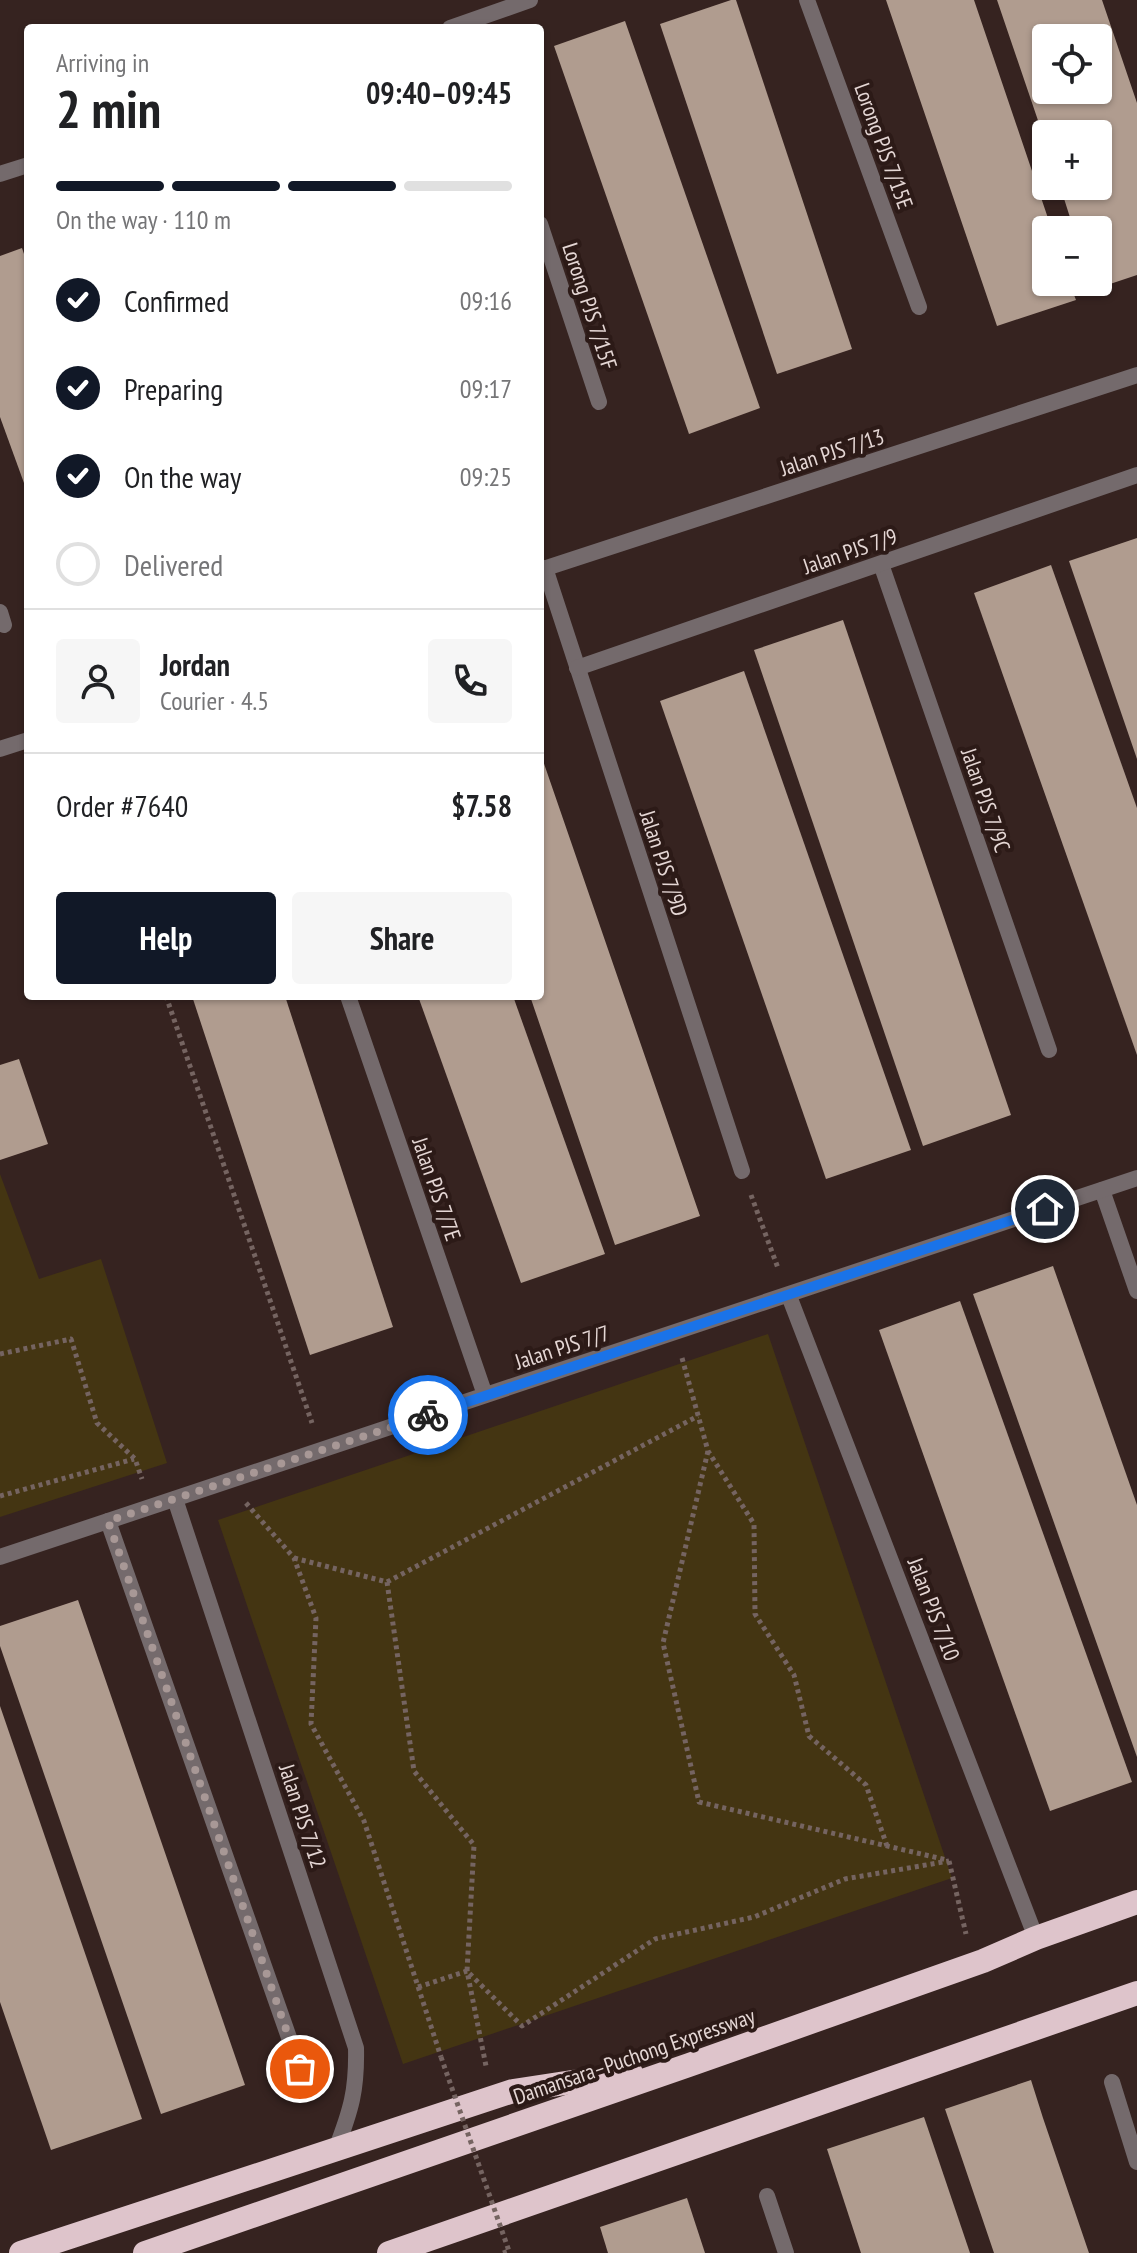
<!DOCTYPE html>
<meta charset="utf-8">
<style>
:root{--surface:#fff;--page:#f6f6f6;--text:#202124;--muted:#757577;--line:#e0e0e0;--accent:#111827}
body{margin:0;font-family:"PT Sans Narrow",sans-serif;background:var(--page);color:var(--text);height:100vh;display:flex;flex-direction:column;font-size:30px;white-space:nowrap}
*{box-sizing:border-box;margin:0}
p{font-size:26px;color:var(--muted)}
.icon{flex:none;width:44px;height:44px;fill:none;stroke:currentColor;stroke-width:2;stroke-linecap:round;stroke-linejoin:round}
.map{position:relative;flex:1;overflow:hidden}
.details{position:absolute;left:24px;top:24px;width:520px;height:976px;display:flex;flex-direction:column;background:var(--surface);border-radius:8px;box-shadow:0 2px 6px #0004}
.details>*{flex:none}
.controls{position:absolute;left:1032px;top:24px;display:grid;gap:16px}
.controls a{display:grid;place-items:center;width:80px;height:80px;border-radius:8px;background:var(--surface);box-shadow:0 2px 6px #0004;font-size:40px}
.pin{position:absolute;display:grid;place-items:center;width:68px;height:68px;color:#fff;margin:-34px;border:4px solid #fff;border-radius:50%;box-shadow:0 2px 8px #0007}
.courier{position:absolute;display:grid;place-items:center;width:80px;height:80px;margin:-40px;border:6px solid #1a73e8;border-radius:50%;background:#fff;color:#222;box-shadow:0 2px 10px #0007}
.summary em{font-style:normal;font-weight:600}
.summary div{display:flex;flex-direction:column-reverse}
.summary{display:flex;align-items:center;justify-content:space-between;height:136px;padding:0 32px}
h1{font-size:52px;font-weight:600;line-height:60px}
.bar{display:grid;grid-template-columns:repeat(4,1fr);gap:12px 8px;align-content:center;height:96px;padding:0 32px}
.bar i{height:10px;border-radius:6px;background:var(--line)}
.bar .selected{background:var(--accent)}
.bar p{grid-column:span 4}
.line{display:flex;align-items:center;gap:20px;padding:0 32px;border-top:2px solid var(--line)}
.line div{flex:1}
.round{display:grid;place-items:center;flex:none;width:84px;height:84px;border-radius:8px;background:var(--page)}
ol{padding:0 32px;list-style:none}
li{display:flex;align-items:center;gap:24px;height:88px}
li p{margin-inline-start:auto}
li .icon{padding:8px;border-radius:50%;background:var(--accent);color:#fff;stroke-width:4}
li:last-child{color:var(--muted)}
li i{width:44px;height:44px;border:4px solid var(--line);border-radius:50%}
.cta{display:flex;gap:16px;margin-top:auto;padding:16px 32px}
.cta a{flex:1;height:92px;border-radius:8px;background:var(--accent);color:#fff;font-size:32px;font-weight:600;line-height:92px;text-align:center}
.cta a+a{background:var(--page);color:var(--text)}
.map>svg:first-child{display:block}
</style>
<div class="map">
<svg width="1137" height="2253" viewBox="0 0 1137 2253">
<rect width="100%" height="100%" fill="#362320"/>
<!-- green -->
<g fill="#443512">
<path d="M0 1174 39 1279 101 1259 167 1463 0 1517Z"/>
<path d="M768 1334 952 1878 403 2064 218 1520Z"/>
</g>
<!-- building -->
<g fill="#b09c8f" fill-rule="evenodd">
<path d="M731 0H736L852 349 777 374 660 24Z"/>
<path d="M886 0H974L1052 230H1046V282H1069L1076 300 997 326Z"/>
<path d="M997 0H1102L1137 103V275L1095 289 1092 282H1098V230H1074L1060 186H1098V134H1046V144ZM1046 38H1098V90H1046Z"/>
<path d="M625 21 760 408 689 434 554 46Z"/>
<path d="M22 248 28 266V494L0 417V256Z"/>
<path d="M1137 538V759L1069 561Z"/>
<path d="M1051 565 1137 808V1055L974 593Z"/>
<path d="M843 620 1011 1115 923 1146 754 650Z"/>
<path d="M744 671 911 1150 826 1179 660 701Z"/>
<path d="M540 752 700 1216 615 1245 530 996H540Z"/>
<path d="M192 996H285L393 1327 310 1355Z"/>
<path d="M418 996H513L605 1254 521 1283Z"/>
<path d="M19 1059 48 1144 0 1160V1065Z"/>
<path d="M1053 1266 1137 1505V1757L973 1294Z"/>
<path d="M960 1301 1132 1782 1050 1811 879 1330Z"/>
<path d="M78 1600 245 2085 161 2114 0 1646V1626Z"/>
<path d="M0 1706 142 2119 51 2150 0 2002Z"/>
<path d="M1031 2080 1043 2118 1089 2253H994L958 2147 945 2109Z"/>
<path d="M924 2117 970 2253H861L827 2149Z"/>
<path d="M687 2198 705 2253H608L600 2227Z"/>
</g>
<g fill="none" stroke-linecap="round" stroke-linejoin="round">
<!-- path -->
<g stroke="#756461" stroke-width="5" stroke-dasharray="4 4" stroke-linecap="butt">
<path d="M166 996 312 1423"/>
<path d="M751 1195 778 1268"/>
<path d="M0 1354 71 1339 97 1423 135 1459 142 1479"/>
<path d="M682 1358 708 1451 754 1524 755 1614 794 1675 809 1736 866 1785 887 1846"/>
<path d="M708 1451 663 1643 699 1802 947 1860"/>
<path d="M0 1496 134 1459"/>
<path d="M246 1503 294 1558 316 1618 311 1724 364 1821 441 2057"/>
<path d="M294 1558 387 1582 414 1771 474 1845 467 1971 522 2026 655 1939 754 1917 845 1879 949 1861"/>
<path d="M387 1582 698 1416"/>
<path d="M949 1861 966 1934"/>
<path d="M418 1987 467 1971 486 2066"/>
<path d="M503 2253 509 2251"/>
</g>
<!-- minor -->
<g stroke="#746a6c" stroke-width="16">
<path d="M807 0 919 307"/>
<path d="M450 28 530 0"/>
<path d="M0 174 28 165"/>
<path d="M540 224 599 402"/>
<path d="M881 564 1049 1050"/>
<path d="M545 568 742 1171"/>
<path d="M0 612 4 625"/>
<path d="M577 668 1137 475"/>
<path d="M348 996 485 1395"/>
<path d="M1102 1190 1137 1291"/>
<path d="M789 1296 1036 1938"/>
<path d="M175 1499 356 2048C357 2090 351 2110 336 2149"/>
<path d="M108 1521 300 2069"/>
<path d="M0 1557 1137 1178"/>
<path d="M1112 2082 1137 2162"/>
<path d="M767 2196 786 2253"/>
</g>
<!-- tertiary -->
<g stroke="#746a6c" stroke-width="16">
<path d="M540 570 1137 375"/>
<path d="M0 749 28 740"/>
</g>
<!-- motorway -->
<g stroke="#dec4cb" stroke-width="24">
<path d="M21 2253 513 2091 631 2073"/>
<path d="M145 2253 689 2065 983 1961 1036 1938 1137 1902"/>
<path d="M389 2253 1137 1993"/>
</g>
<!-- path-bridge -->
<path stroke="#756461" stroke-width="5" stroke-dasharray="4 4" stroke-linecap="butt" d="M441 2057 509 2251"/>
</g>
<g fill="none" stroke-linecap="round" stroke-linejoin="round">
<!-- done -->
<path stroke="#a89896" stroke-width="8" stroke-dasharray="0 14.4" d="M300 2069 108 1521 428 1415"/>
<!-- route -->
<path stroke="#1a73e8" stroke-width="10" d="M428 1415 1045 1209"/>
</g>
<g text-anchor="middle" stroke-width="8" stroke-linejoin="round" paint-order="stroke">
<!-- street labels -->
<g font-size="22" fill="#e5d7d5" stroke="#2c1a17">
<text transform="translate(884 146) rotate(70)" y="8">Lorong PJS 7/15E</text>
<text transform="translate(590 306) rotate(72)" y="8">Lorong PJS 7/15F</text>
<text transform="translate(832 452) rotate(-18)" y="8">Jalan PJS 7/13</text>
<text transform="translate(850 551) rotate(-19)" y="8">Jalan PJS 7/9</text>
<text transform="translate(986 800) rotate(71)" y="8">Jalan PJS 7/9C</text>
<text transform="translate(664 863) rotate(72)" y="8">Jalan PJS 7/9D</text>
<text transform="translate(437 1189) rotate(71)" y="8">Jalan PJS 7/7E</text>
<text transform="translate(562 1347) rotate(-18)" y="8">Jalan PJS 7/7</text>
<text transform="translate(934 1609) rotate(69)" y="8">Jalan PJS 7/10</text>
<text transform="translate(303 1816) rotate(72)" y="8">Jalan PJS 7/12</text>
<text transform="translate(634 2056) rotate(-19)" y="8">Damansara–Puchong Expressway</text>
</g>
</g>
</svg>
<div class="controls">
<a><svg class="icon" aria-label="locate" viewBox="0 0 24 24"><circle cx="12" cy="12" r="6"/><path d="M12 2v4M12 18v4M2 12h4M18 12h4"/></svg></a>
<a>+</a>
<a>−</a>
</div>
<div class="pin" style="left:300px;top:2069px;background:#ea580c"><svg class="icon" aria-label="bag" viewBox="0 0 24 24"><path d="M5 8h14l-1 12H6zM9 8a3 3 0 0 1 6 0"/></svg></div>
<div class="pin" style="left:1045px;top:1209px;background:#1f2937"><svg class="icon" aria-label="home" viewBox="0 0 24 24"><path d="M3 11l9-7 9 7M6 9v11h12V9"/></svg></div>
<div class="courier" style="left:428px;top:1415px"><svg class="icon" aria-label="bike" viewBox="0 0 24 24"><circle cx="6" cy="16" r="4"/><circle cx="18" cy="16" r="4"/><path d="M6 16l4-8h5l3 8M10 8l3 8H6M13 5h3"/></svg></div>
<section class="details">
<div class="summary"><div><h1>2 min</h1><p>Arriving in</p></div><em>09:40–09:45</em></div>
<div class="bar"><i class="selected"></i><i class="selected"></i><i class="selected"></i><i></i><p>On the way · 110 m</p></div>
<ol>
<li><svg class="icon" aria-label="check" viewBox="0 0 24 24"><path d="M5 12l5 5 9-10"/></svg>Confirmed<p>09:16</p></li>
<li><svg class="icon" aria-label="check" viewBox="0 0 24 24"><path d="M5 12l5 5 9-10"/></svg>Preparing<p>09:17</p></li>
<li><svg class="icon" aria-label="check" viewBox="0 0 24 24"><path d="M5 12l5 5 9-10"/></svg>On the way<p>09:25</p></li>
<li><i></i>Delivered</li>
</ol>
<div class="line" style="height:144px"><a class="round"><svg class="icon" aria-label="person" viewBox="0 0 24 24"><circle cx="12" cy="8" r="4"/><path d="M4 21q1-7 8-7t8 7"/></svg></a><div><b>Jordan</b><p>Courier · 4.5</p></div><a class="round"><svg class="icon" aria-label="phone" viewBox="0 0 24 24"><path d="M5 4h4l2 5-3 2q2 4 5 5l2-3 5 2v4C11 20 4 13 5 4z"/></svg></a></div>
<div class="line" style="height:104px"><div>Order #7640</div><b>$7.58</b></div>
<div class="cta"><a>Help</a><a>Share</a></div>
</section>
</div>
